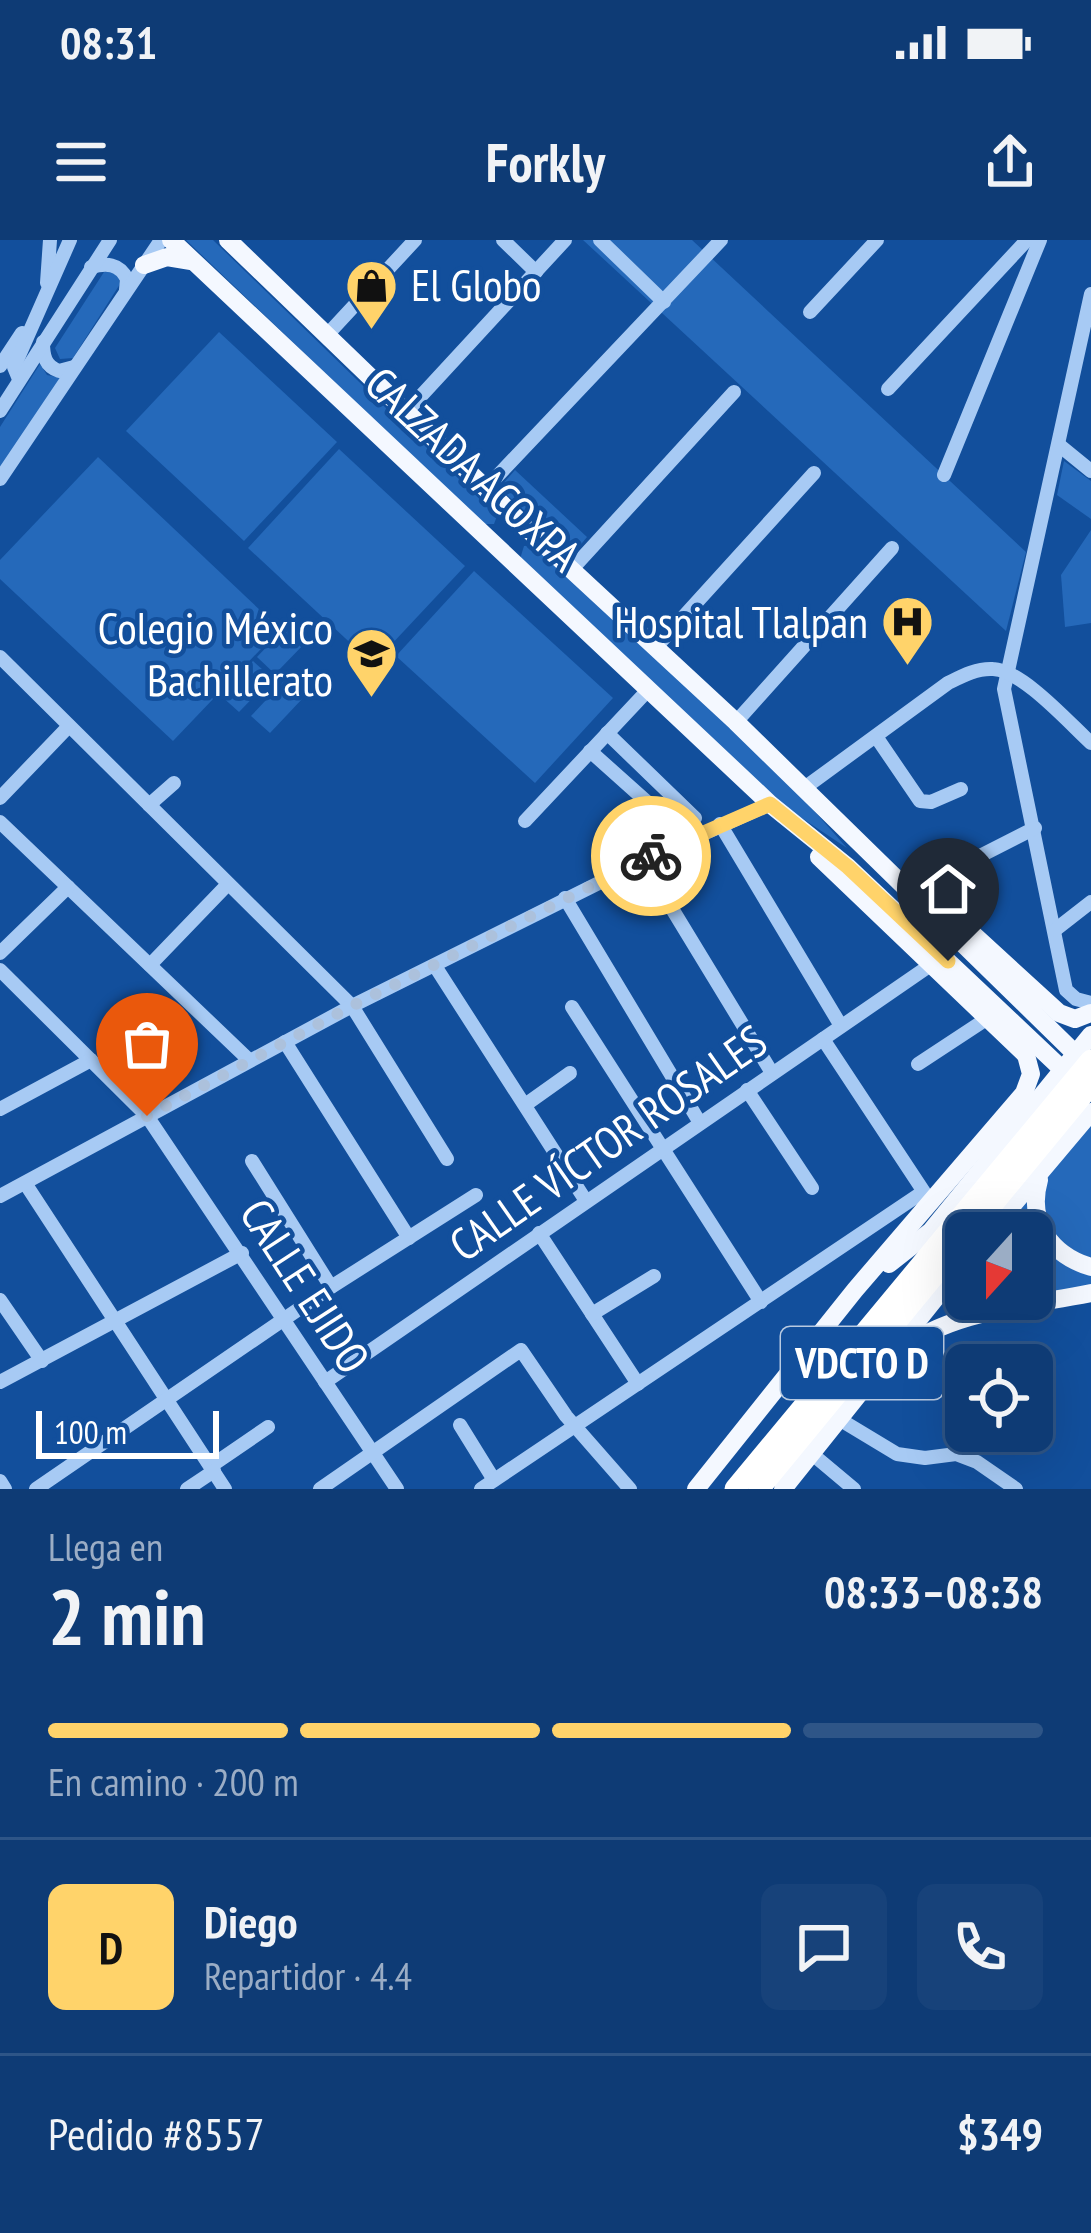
<!DOCTYPE html>
<html lang="es">
<meta charset="utf-8">
<style>
:root{--surface:#0e3b75;--page:#17427a;--text:#f1f3f6;--muted:#9badc5;--line:#2e5587;--accent:#ffd36a}
body{margin:0;font-family:"PT Sans Narrow",sans-serif;background:var(--page);color:var(--text);height:100vh;display:flex;flex-direction:column;font-size:45px;white-space:nowrap}
*{box-sizing:border-box;margin:0}
p{font-size:39px;color:var(--muted)}
.icon{flex:none;width:66px;height:66px;fill:none;stroke:currentColor;stroke-width:2;stroke-linecap:round;stroke-linejoin:round}
.map{position:relative;height:1249px;overflow:hidden}
.drawer{display:flex;flex-direction:column;background:var(--surface);flex:1}
.drawer>*{flex:none}
.needle{width:78px;rotate:201deg}
.fabs{position:absolute;left:945px;top:972px;display:grid;gap:24px}
.fabs a{display:grid;place-items:center;width:108px;height:108px;border-radius:18px;background:var(--surface);box-shadow:0 12px 48px #0002,0 0 0 3px var(--line);font-size:60px}
.scale{position:absolute;left:36px;bottom:30px;width:183px;box-sizing:border-box;padding-left:12px;border:6px solid #fff;border-top:0;font-size:33px;line-height:42px;white-space:nowrap;color:#fff;-webkit-text-stroke:9px #124f9c;paint-order:stroke}
.pin{position:absolute;display:grid;place-items:center;width:102px;height:102px;color:#fff;margin:-123px -51px;border-radius:50% 50% 50% 0;rotate:-45deg;box-shadow:0 0 12px #0007}
.pin .icon{rotate:45deg}
.courier{position:absolute;display:grid;place-items:center;width:120px;height:120px;margin:-60px;border:9px solid #ffd36a;border-radius:50%;background:#fff;color:#222;box-shadow:0 3px 15px #0007}
.head em{font-style:normal;font-weight:700}
.head div{display:flex;flex-direction:column-reverse}
.head{display:flex;align-items:center;justify-content:space-between;height:204px;padding:0 48px}
h1{font-size:78px;font-weight:700;line-height:90px}
.bar{display:grid;grid-template-columns:repeat(4,1fr);gap:18px 12px;align-content:center;height:144px;padding:0 48px}
.bar i{height:15px;border-radius:9px;background:var(--line)}
.bar .on{background:var(--accent)}
.bar p{grid-column:span 4}
.line{display:flex;align-items:center;gap:30px;padding:0 48px;border-top:3px solid var(--line)}
.line div{flex:1}
.round{display:grid;place-items:center;flex:none;width:126px;height:126px;border-radius:18px;background:var(--page)}
.status{display:flex;justify-content:space-between;align-items:center;height:84px;padding:0 60px;background:var(--surface);direction:ltr}
.status svg{height:33px;fill:currentColor}
header{display:flex;justify-content:space-between;align-items:center;height:156px;padding:0 48px;background:var(--surface);font-size:54px;font-weight:700}
.map>svg:first-child{display:block}
</style>
<div class="status"><b>08:31</b><svg viewBox="0 0 49 12"><path d="M0 12V9h3v3zM5 12V6h3v6zM10 12V3h3v9zM15 12V0h3v12zM26 1h20v11H26zM47 4h2v5h-2z"/></svg></div>
<header><svg class="icon" aria-label="menu" viewBox="0 0 24 24"><path d="M4 6h16M4 12h16M4 18h16"/></svg>Forkly<svg class="icon" aria-label="share" viewBox="0 0 24 24"><path d="M12 15V3M7 8l5-5 5 5M5 13v7h14v-7"/></svg></header>
<div class="map">
<svg width="1091" height="1249" viewBox="0 0 1091 1249">
<rect width="100%" height="100%" fill="#124f9c"/>
<!-- green -->
<g fill="#2569ba">
<path d="M186 0H213L497 276 494 284H483Z"/>
<path d="M583 0H692L1026 312 1006 391Z"/>
<path d="M104 32H118L120 44 73 118 60 119 55 108Z"/>
<path d="M219 92 337 202 244 301 126 191Z"/>
<path d="M40 124 47 135 61 138 0 229V187Z"/>
<path d="M339 209 465 326 373 424 248 308Z"/>
<path d="M98 217 280 389 173 501 0 339V320Z"/>
<path d="M1064 221 1091 241V279L1057 255Z"/>
<path d="M515 230 587 297 573 314 499 248Z"/>
<path d="M1091 290V383L1065 387 1061 335Z"/>
<path d="M536 305 793 547 847 608 770 557 520 319 524 306Z"/>
<path d="M474 331 613 458 535 543 396 416Z"/>
<path d="M290 382 308 400 275 434 257 417Z"/>
<path d="M253 421 272 438 239 472 220 455Z"/>
<path d="M284 441 303 458 270 493 251 476Z"/>
<path d="M1091 884V1018C1055 1006 1031 975 1048 936 1056 918 1078 900 1091 884Z"/>
<path d="M1032 953 1028 985C1045 1009 1060 1028 1091 1034V1045L1032 1058V993H999Z"/>
</g>
<g fill="none" stroke-linecap="round" stroke-linejoin="round">
<!-- minor -->
<g stroke="#a7caf4" stroke-width="14">
<path d="M503 0 536 32"/>
<path d="M600 0 664 62"/>
<path d="M91 27C106 23 119 23 127 39L126 50"/>
<path d="M47 43 50 0"/>
<path d="M1091 54 1004 449 1066 750 1076 759 1091 763"/>
<path d="M810 72 877 0"/>
<path d="M327 95 415 0"/>
<path d="M43 102C43 116 45 126 59 131L74 127"/>
<path d="M0 126 22 93"/>
<path d="M19 139 14 127 70 0"/>
<path d="M888 149 1027 0"/>
<path d="M408 170 565 0"/>
<path d="M0 171 110 0"/>
<path d="M1059 205 1091 231"/>
<path d="M944 235 1040 0"/>
<path d="M0 239 161 0"/>
<path d="M487 247 721 0"/>
<path d="M573 328 734 152"/>
<path d="M656 407 814 233"/>
<path d="M0 417 352 766 447 919"/>
<path d="M736 482 892 308"/>
<path d="M877 498 920 561 931 562 961 549"/>
<path d="M590 511 675 587 695 578 607 493"/>
<path d="M803 549 948 443C962 436 977 428 993 429 1022 430 1069 483 1091 503"/>
<path d="M0 558 69 486"/>
<path d="M149 565 174 543"/>
<path d="M525 581 649 449"/>
<path d="M0 582 249 820"/>
<path d="M720 584 841 786"/>
<path d="M643 621 772 833"/>
<path d="M921 646 1035 588"/>
<path d="M565 658 700 883"/>
<path d="M1055 690 1091 662"/>
<path d="M0 713 68 647"/>
<path d="M150 725 228 644"/>
<path d="M435 726 586 961"/>
<path d="M0 730 147 876 397 1249"/>
<path d="M572 767 761 1062"/>
<path d="M823 799 926 955"/>
<path d="M285 802 409 998"/>
<path d="M918 824 988 778"/>
<path d="M747 850 812 948"/>
<path d="M525 865 570 833"/>
<path d="M0 869 91 820"/>
<path d="M252 921 331 1047"/>
<path d="M25 943 225 1249"/>
<path d="M0 956 352 766 643 621 770 564"/>
<path d="M539 993 638 1144"/>
<path d="M0 1060 42 1121"/>
<path d="M592 1074 654 1036"/>
<path d="M0 1142 242 1013"/>
<path d="M325 1142 932 724"/>
<path d="M839 1179 897 1214 925 1218 956 1214 977 1222 1016 1249"/>
<path d="M460 1185 494 1240"/>
<path d="M811 1213 854 1249"/>
<path d="M211 1226 268 1187"/>
<path d="M0 1241 5 1249"/>
<path d="M36 1249 331 1047 476 955"/>
<path d="M187 1249 214 1231"/>
<path d="M320 1249 521 1110 566 1176 630 1249"/>
<path d="M481 1249 923 952"/>
</g>
<!-- major -->
<g stroke="#f4f8ff" stroke-width="18">
<path d="M171 0 770 564 848 627 1083 849"/>
<path d="M228 0 534 295 736 482 1091 829"/>
<path d="M144 25 167 17 191 21"/>
<path d="M917 643 1059 773 1075 779 1091 773"/>
<path d="M1039 940C1027 982 1051 1015 1091 1027"/>
<path d="M989 993 1091 872"/>
<path d="M889 1024 931 991 1091 795"/>
<path d="M897 1112C951 1070 1027 1066 1091 1053"/>
<path d="M696 1249 855 1050 1024 853 1031 834 1026 815 819 617"/>
<path d="M783 1249 966 1020"/>
</g>
<!-- highway -->
<g stroke="#fff" stroke-width="21">
<path d="M969 993 1091 845"/>
<path d="M735 1249 1091 820"/>
<path d="M759 1249 966 997"/>
</g>
</g>
<g fill="none" stroke-linecap="round" stroke-linejoin="round">
<!-- done -->
<path stroke="#acc1dc" stroke-width="12" stroke-dasharray="0 21.6" d="M147 876 352 766 651 616"/>
<!-- route -->
<path stroke="#ffd36a" stroke-width="15" d="M651 616 770 564 848 627 948 721"/>
</g>
<!-- icons -->
<defs>
<symbol id="shop-pin" viewBox="-11 -11 22 30"><path d="M0 17L-7.5 6A9.5 9.5 0 1 1 7.5 6Z" fill="#ffd36a" stroke="#124f9c"/><path d="M-5-2.5h2.3a2.7 3.5 0 0 1 5.4 0H5L5.5 6h-11ZM-1.5-2.5h3a1.5 2.3 0 0 0-3 0Z" fill="#111"/></symbol>
<symbol id="hospital-pin" viewBox="-11 -11 22 30"><path d="M0 17L-7.5 6A9.5 9.5 0 1 1 7.5 6Z" fill="#ffd36a" stroke="#124f9c"/><path d="M-5-5h3v3.5h4V-5h3V5h-3V1.5h-4V5h-3Z" fill="#111"/></symbol>
<symbol id="school-pin" viewBox="-11 -11 22 30"><path d="M0 17L-7.5 6A9.5 9.5 0 1 1 7.5 6Z" fill="#ffd36a" stroke="#124f9c"/><path d="M0-5L7-2L0 1L-7-2ZM-4 1L0 2.5L4 1V4Q0 6-4 4Z" fill="#111"/></symbol>
</defs>
<g fill-rule="evenodd">
<use href="#shop-pin" x="342" y="16" width="59" height="81"/>
<use href="#hospital-pin" x="878" y="352" width="59" height="81"/>
<use href="#school-pin" x="342" y="384" width="59" height="81"/>
</g>
<g text-anchor="middle" stroke-width="9" stroke-linejoin="round" paint-order="stroke">
<!-- shield labels -->
<rect fill="#124f9c" stroke="#b8cae1" stroke-width="3" x="781" y="1087" width="162" height="72" rx="9"/>
<g font-size="42" font-weight="bold" fill="#fff">
<text x="862" y="1138">VDCTO D</text>
</g>
<!-- poi labels -->
<g font-size="45" fill="#fff" stroke="#124f9c" text-anchor="end">
<text x="411" y="61" text-anchor="start">El Globo</text>
<text x="868" y="398">Hospital Tlalpan</text>
<text x="333" y="404">Colegio México<tspan x="333" dy="52">Bachillerato</tspan></text>
</g>
<!-- street labels -->
<g font-size="45" fill="#fff" stroke="#124f9c">
<text transform="translate(473 229) rotate(43)" y="16">CALZADA ACOXPA</text>
<text transform="translate(608 903) rotate(-35)" y="16">CALLE VÍCTOR ROSALES</text>
<text transform="translate(305 1046) rotate(57)" y="16">CALLE EJIDO</text>
</g>
</g>
</svg>
<div class="fabs">
<a><svg class="needle" viewBox="-14 -14 28 28"><path d="M0-13l5 13h-10z" fill="#e53935"/><path d="M0 13l5-13h-10z" fill="#9badc5"/></svg></a>
<a><svg class="icon" aria-label="locate" viewBox="0 0 24 24"><circle cx="12" cy="12" r="6"/><path d="M12 2v4M12 18v4M2 12h4M18 12h4"/></svg></a>
</div>
<div class="scale">100 m</div>
<div class="pin" style="left:147px;top:876px;background:#ea580c"><svg class="icon" aria-label="bag" viewBox="0 0 24 24"><path d="M5 8h14l-1 12H6zM9 8a3 3 0 0 1 6 0"/></svg></div>
<div class="pin" style="left:948px;top:721px;background:#1f2937"><svg class="icon" aria-label="home" viewBox="0 0 24 24"><path d="M3 11l9-7 9 7M6 9v11h12V9"/></svg></div>
<div class="courier" style="left:651px;top:616px"><svg class="icon" aria-label="bike" viewBox="0 0 24 24"><circle cx="6" cy="16" r="4"/><circle cx="18" cy="16" r="4"/><path d="M6 16l4-8h5l3 8M10 8l3 8H6M13 5h3"/></svg></div>
</div>
<section class="drawer">
<div class="head"><div><h1>2 min</h1><p>Llega en</p></div><em>08:33–08:38</em></div>
<div class="bar"><i class="on"></i><i class="on"></i><i class="on"></i><i></i><p>En camino · 200 m</p></div>
<div class="line" style="height:216px"><b class="round" style="background:var(--accent);color:#111">D</b><div><b>Diego</b><p>Repartidor · 4.4</p></div><a class="round"><svg class="icon" aria-label="chat" viewBox="0 0 24 24"><path d="M4 5h16v11H9l-5 4z"/></svg></a><a class="round"><svg class="icon" aria-label="phone" viewBox="0 0 24 24"><path d="M5 4h4l2 5-3 2q2 4 5 5l2-3 5 2v4C11 20 4 13 5 4z"/></svg></a></div>
<div class="line" style="height:156px"><div>Pedido #8557</div><b>$349</b></div>
</section>
